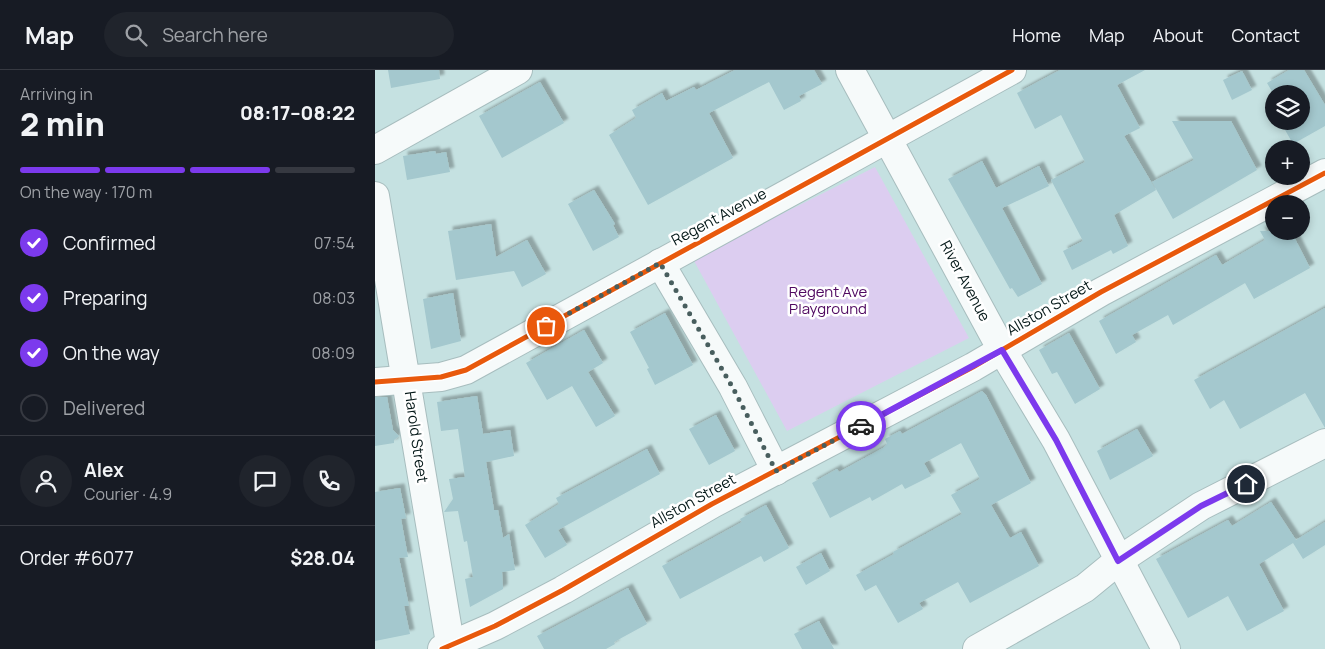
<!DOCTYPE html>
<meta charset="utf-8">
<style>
:root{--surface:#171b24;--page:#20242c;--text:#f1f3f6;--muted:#9ea1a6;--line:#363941;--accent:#7c3aed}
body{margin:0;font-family:Manrope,sans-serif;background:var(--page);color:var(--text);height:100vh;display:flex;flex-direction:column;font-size:19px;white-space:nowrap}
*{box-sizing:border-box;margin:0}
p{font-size:16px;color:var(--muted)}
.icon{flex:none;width:28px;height:28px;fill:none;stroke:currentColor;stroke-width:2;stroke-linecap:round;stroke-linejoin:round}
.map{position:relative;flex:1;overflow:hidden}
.panel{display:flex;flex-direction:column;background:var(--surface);width:375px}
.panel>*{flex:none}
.controls{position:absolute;left:890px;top:15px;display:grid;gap:10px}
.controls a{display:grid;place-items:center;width:45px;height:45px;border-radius:50%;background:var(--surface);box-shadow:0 2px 8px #0003;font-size:25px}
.pin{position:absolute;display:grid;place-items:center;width:42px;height:42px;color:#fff;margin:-21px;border:2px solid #fff;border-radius:50%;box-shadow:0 1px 5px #0007}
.courier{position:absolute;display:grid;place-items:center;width:50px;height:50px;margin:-25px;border:4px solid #7c3aed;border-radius:50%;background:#fff;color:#222;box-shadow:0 1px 6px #0007}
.head em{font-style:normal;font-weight:800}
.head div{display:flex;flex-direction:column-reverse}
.head{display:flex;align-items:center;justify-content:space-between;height:85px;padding:0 20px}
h1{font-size:32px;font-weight:800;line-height:38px}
.bar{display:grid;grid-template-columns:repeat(4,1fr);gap:8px 5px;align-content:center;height:60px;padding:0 20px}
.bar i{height:6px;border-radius:4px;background:var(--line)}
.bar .on{background:var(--accent)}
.bar p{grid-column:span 4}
.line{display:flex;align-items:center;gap:12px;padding:0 20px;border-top:1px solid var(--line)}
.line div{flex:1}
.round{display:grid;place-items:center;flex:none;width:52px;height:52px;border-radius:26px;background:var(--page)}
ol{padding:0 20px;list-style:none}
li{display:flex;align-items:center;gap:15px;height:55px}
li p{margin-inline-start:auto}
li .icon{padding:5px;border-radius:50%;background:var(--accent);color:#fff;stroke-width:4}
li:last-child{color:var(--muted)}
li i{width:28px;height:28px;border:2px solid var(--line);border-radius:50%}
header{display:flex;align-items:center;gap:30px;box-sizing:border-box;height:70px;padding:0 25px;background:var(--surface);border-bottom:1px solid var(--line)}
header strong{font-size:24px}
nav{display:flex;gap:28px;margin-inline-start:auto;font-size:18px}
.search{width:350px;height:45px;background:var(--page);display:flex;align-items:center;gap:12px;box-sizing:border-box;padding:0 18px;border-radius:28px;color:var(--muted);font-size:19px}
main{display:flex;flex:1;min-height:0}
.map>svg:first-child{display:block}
</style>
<header>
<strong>Map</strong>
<div class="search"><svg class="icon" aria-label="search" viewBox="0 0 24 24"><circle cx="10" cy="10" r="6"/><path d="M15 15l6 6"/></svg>Search here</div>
<nav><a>Home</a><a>Map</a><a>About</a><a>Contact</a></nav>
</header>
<main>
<section class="panel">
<div class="head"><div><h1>2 min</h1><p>Arriving in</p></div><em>08:17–08:22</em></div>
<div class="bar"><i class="on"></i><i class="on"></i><i class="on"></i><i></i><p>On the way · 170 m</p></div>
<ol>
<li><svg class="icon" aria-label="check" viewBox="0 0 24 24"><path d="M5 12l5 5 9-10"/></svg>Confirmed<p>07:54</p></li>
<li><svg class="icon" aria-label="check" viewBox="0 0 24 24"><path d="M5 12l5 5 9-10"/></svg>Preparing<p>08:03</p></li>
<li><svg class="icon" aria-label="check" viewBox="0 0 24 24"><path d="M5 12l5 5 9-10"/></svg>On the way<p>08:09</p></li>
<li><i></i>Delivered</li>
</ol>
<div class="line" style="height:90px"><a class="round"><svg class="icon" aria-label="person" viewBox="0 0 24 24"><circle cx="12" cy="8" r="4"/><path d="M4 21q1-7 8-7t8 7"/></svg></a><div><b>Alex</b><p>Courier · 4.9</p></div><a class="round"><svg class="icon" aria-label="chat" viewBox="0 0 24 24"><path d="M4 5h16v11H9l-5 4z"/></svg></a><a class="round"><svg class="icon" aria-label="phone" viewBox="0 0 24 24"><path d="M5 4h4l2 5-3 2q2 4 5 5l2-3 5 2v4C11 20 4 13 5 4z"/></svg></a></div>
<div class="line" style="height:65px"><div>Order #6077</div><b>$28.04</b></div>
</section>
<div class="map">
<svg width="950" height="579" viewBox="0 0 950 579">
<defs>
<filter id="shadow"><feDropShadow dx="4.5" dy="-4.5" stdDeviation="1" flood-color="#0004"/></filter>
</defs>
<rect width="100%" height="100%" fill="#c5e1e1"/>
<!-- green -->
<path fill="#dccdf0" d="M500 97 594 268 412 361 318 189Z"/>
<!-- building -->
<g fill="#a4c8ce" filter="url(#shadow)">
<path d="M13 0H64L65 9 16 18Z"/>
<path d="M360 0H439L447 14 424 26 426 31 409 40 394 12 334 43 358 88 273 135 234 65 261 48 257 40 287 23 291 31 319 17 321 20Z"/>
<path d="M685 0H770L742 15 765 58 749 66 781 120 739 145 753 176 738 184 736 180 697 200 688 181 708 171 676 110 710 92 686 45 660 59 642 23Z"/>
<path d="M914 0H929L950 35V56L918 74 905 51H926V24L899 25 892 13Z"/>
<path d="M867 1 877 20 857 30 848 10Z"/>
<path d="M165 12 189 53 127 88 104 46Z"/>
<path d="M797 51H856L882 100 798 149 777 112 819 90Z"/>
<path d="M60 81 61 84 71 82 75 102 32 110 28 86Z"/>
<path d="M607 91 621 118 664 96 674 116 627 138 667 214 643 227 637 218 635 219 573 109Z"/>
<path d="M219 120 240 154 238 155 244 167 218 181 193 134Z"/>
<path d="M116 154 121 187 152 170 171 204 147 217 139 201 81 210 73 161Z"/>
<path d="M885 161H916L935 198 879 229 870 213 798 255 793 245 757 265 761 272 741 284 724 251 841 185 847 195 890 170Z"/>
<path d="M78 223 86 271 56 279 48 229Z"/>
<path d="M950 238V358L930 323 865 359 849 330 835 339 819 310Z"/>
<path d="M290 243 318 295 280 315 272 299 274 298 255 262Z"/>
<path d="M209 260 228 293 213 302 240 346 221 357 197 316 172 330 151 293Z"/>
<path d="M694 263 725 319 700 334 682 302 677 304 664 280Z"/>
<path d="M607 321 611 325 656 413 616 435 635 468 646 462 664 496 595 533 583 512 544 533 548 539 523 553 501 515 490 521 481 505 519 484 518 482 587 444 576 425 605 409 586 373 549 393 556 406 530 419 527 414 497 431 495 427 455 448 437 413 462 399 464 402 508 378 512 374 510 369 525 361 527 364Z"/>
<path d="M102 326 108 364 135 360 139 386 111 392 119 440H123L128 468 134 464 140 500 127 502 128 519 95 537 90 509 98 507 92 471 89 472 83 441 69 442 78 429 74 409 90 407 83 359 66 361 62 332Z"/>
<path d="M0 327H12L18 360 24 366 19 370V373L0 376Z"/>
<path d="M341 345 360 381 334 395 314 359Z"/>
<path d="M762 359 778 386 735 410 722 381Z"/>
<path d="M272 379 285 404 183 460 192 475 170 488 150 455 184 434 181 428Z"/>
<path d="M25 418 31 448 26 449 33 487 24 488 34 536H29L35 564 0 571V422Z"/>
<path d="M896 432 921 470 950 452V475L928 489 918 473 884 494 909 541 872 561 853 526 813 548 781 489 853 450 857 456Z"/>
<path d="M391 435 414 478 389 492 386 486 305 529 287 496 367 452 365 449Z"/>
<path d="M446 483 455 501 431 515 421 497Z"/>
<path d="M253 518 272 554 239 572 240 574 231 579H169L162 566Z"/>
<path d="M444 551 459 579H427L419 564Z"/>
</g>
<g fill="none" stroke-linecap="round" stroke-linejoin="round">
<defs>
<g id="minor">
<path d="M475 0 627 280 681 370 791 579"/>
<path d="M0 80 143 0"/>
<path d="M0 126 76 579"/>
<path d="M285 193 358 317 401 401"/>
<path d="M0 312 66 307 91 300C274 201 455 100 637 0"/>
<path d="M67 579 120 556 188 520 337 434 598 297 726 222 950 103"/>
<path d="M602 579 710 518 743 491 826 436 950 373"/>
</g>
</defs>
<!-- minor casing -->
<use href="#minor" stroke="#a7bdbe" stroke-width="30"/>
<!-- minor -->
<use href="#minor" stroke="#f6fafa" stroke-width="28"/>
<defs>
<g id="cycleway">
<path d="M0 312 66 307 91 300C274 201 455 100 637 0"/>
<path d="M67 579 120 556 188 520 337 434 598 297 726 222 950 103"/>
</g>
</defs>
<!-- cycleway casing -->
<use href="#cycleway" stroke="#fff" stroke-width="8"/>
<!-- cycleway -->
<use href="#cycleway" stroke="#e8590c" stroke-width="5"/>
</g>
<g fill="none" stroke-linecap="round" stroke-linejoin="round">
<!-- done -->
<path stroke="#485e5e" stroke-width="5" stroke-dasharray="0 9" d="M171 256 285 193 358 318 401 401 486 356"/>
<!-- route -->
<path stroke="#7c3aed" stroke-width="6" d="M486 356 627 280 681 370 743 491 826 436 871 414"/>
</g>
<g text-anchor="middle" stroke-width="5" stroke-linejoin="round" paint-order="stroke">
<!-- street labels -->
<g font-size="15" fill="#041818" stroke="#fff">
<text transform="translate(344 147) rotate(-28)" y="5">Regent Avenue</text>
<text transform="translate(590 211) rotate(62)" y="5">River Avenue</text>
<text transform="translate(674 238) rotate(-30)" y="5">Allston Street</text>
<text transform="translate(41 367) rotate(82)" y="5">Harold Street</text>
<text transform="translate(318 431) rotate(-29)" y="5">Allston Street</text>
</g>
<!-- park labels -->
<g font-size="15" fill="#500961" stroke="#fff">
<text x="453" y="227">Regent Ave<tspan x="453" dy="17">Playground</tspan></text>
</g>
</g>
</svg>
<div class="controls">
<a><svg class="icon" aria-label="layers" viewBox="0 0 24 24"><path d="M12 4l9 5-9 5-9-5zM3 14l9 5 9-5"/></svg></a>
<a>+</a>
<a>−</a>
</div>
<div class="pin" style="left:171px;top:256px;background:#ea580c"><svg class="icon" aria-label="bag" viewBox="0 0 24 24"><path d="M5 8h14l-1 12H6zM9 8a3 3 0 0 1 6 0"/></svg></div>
<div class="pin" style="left:871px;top:414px;background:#1f2937"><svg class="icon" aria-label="home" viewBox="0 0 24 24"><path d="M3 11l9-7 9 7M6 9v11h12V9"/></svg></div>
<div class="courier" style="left:486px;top:356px"><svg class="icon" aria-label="car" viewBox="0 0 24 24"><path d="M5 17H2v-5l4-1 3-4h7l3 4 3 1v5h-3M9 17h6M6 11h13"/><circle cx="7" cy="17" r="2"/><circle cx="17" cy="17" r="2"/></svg></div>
</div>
</main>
